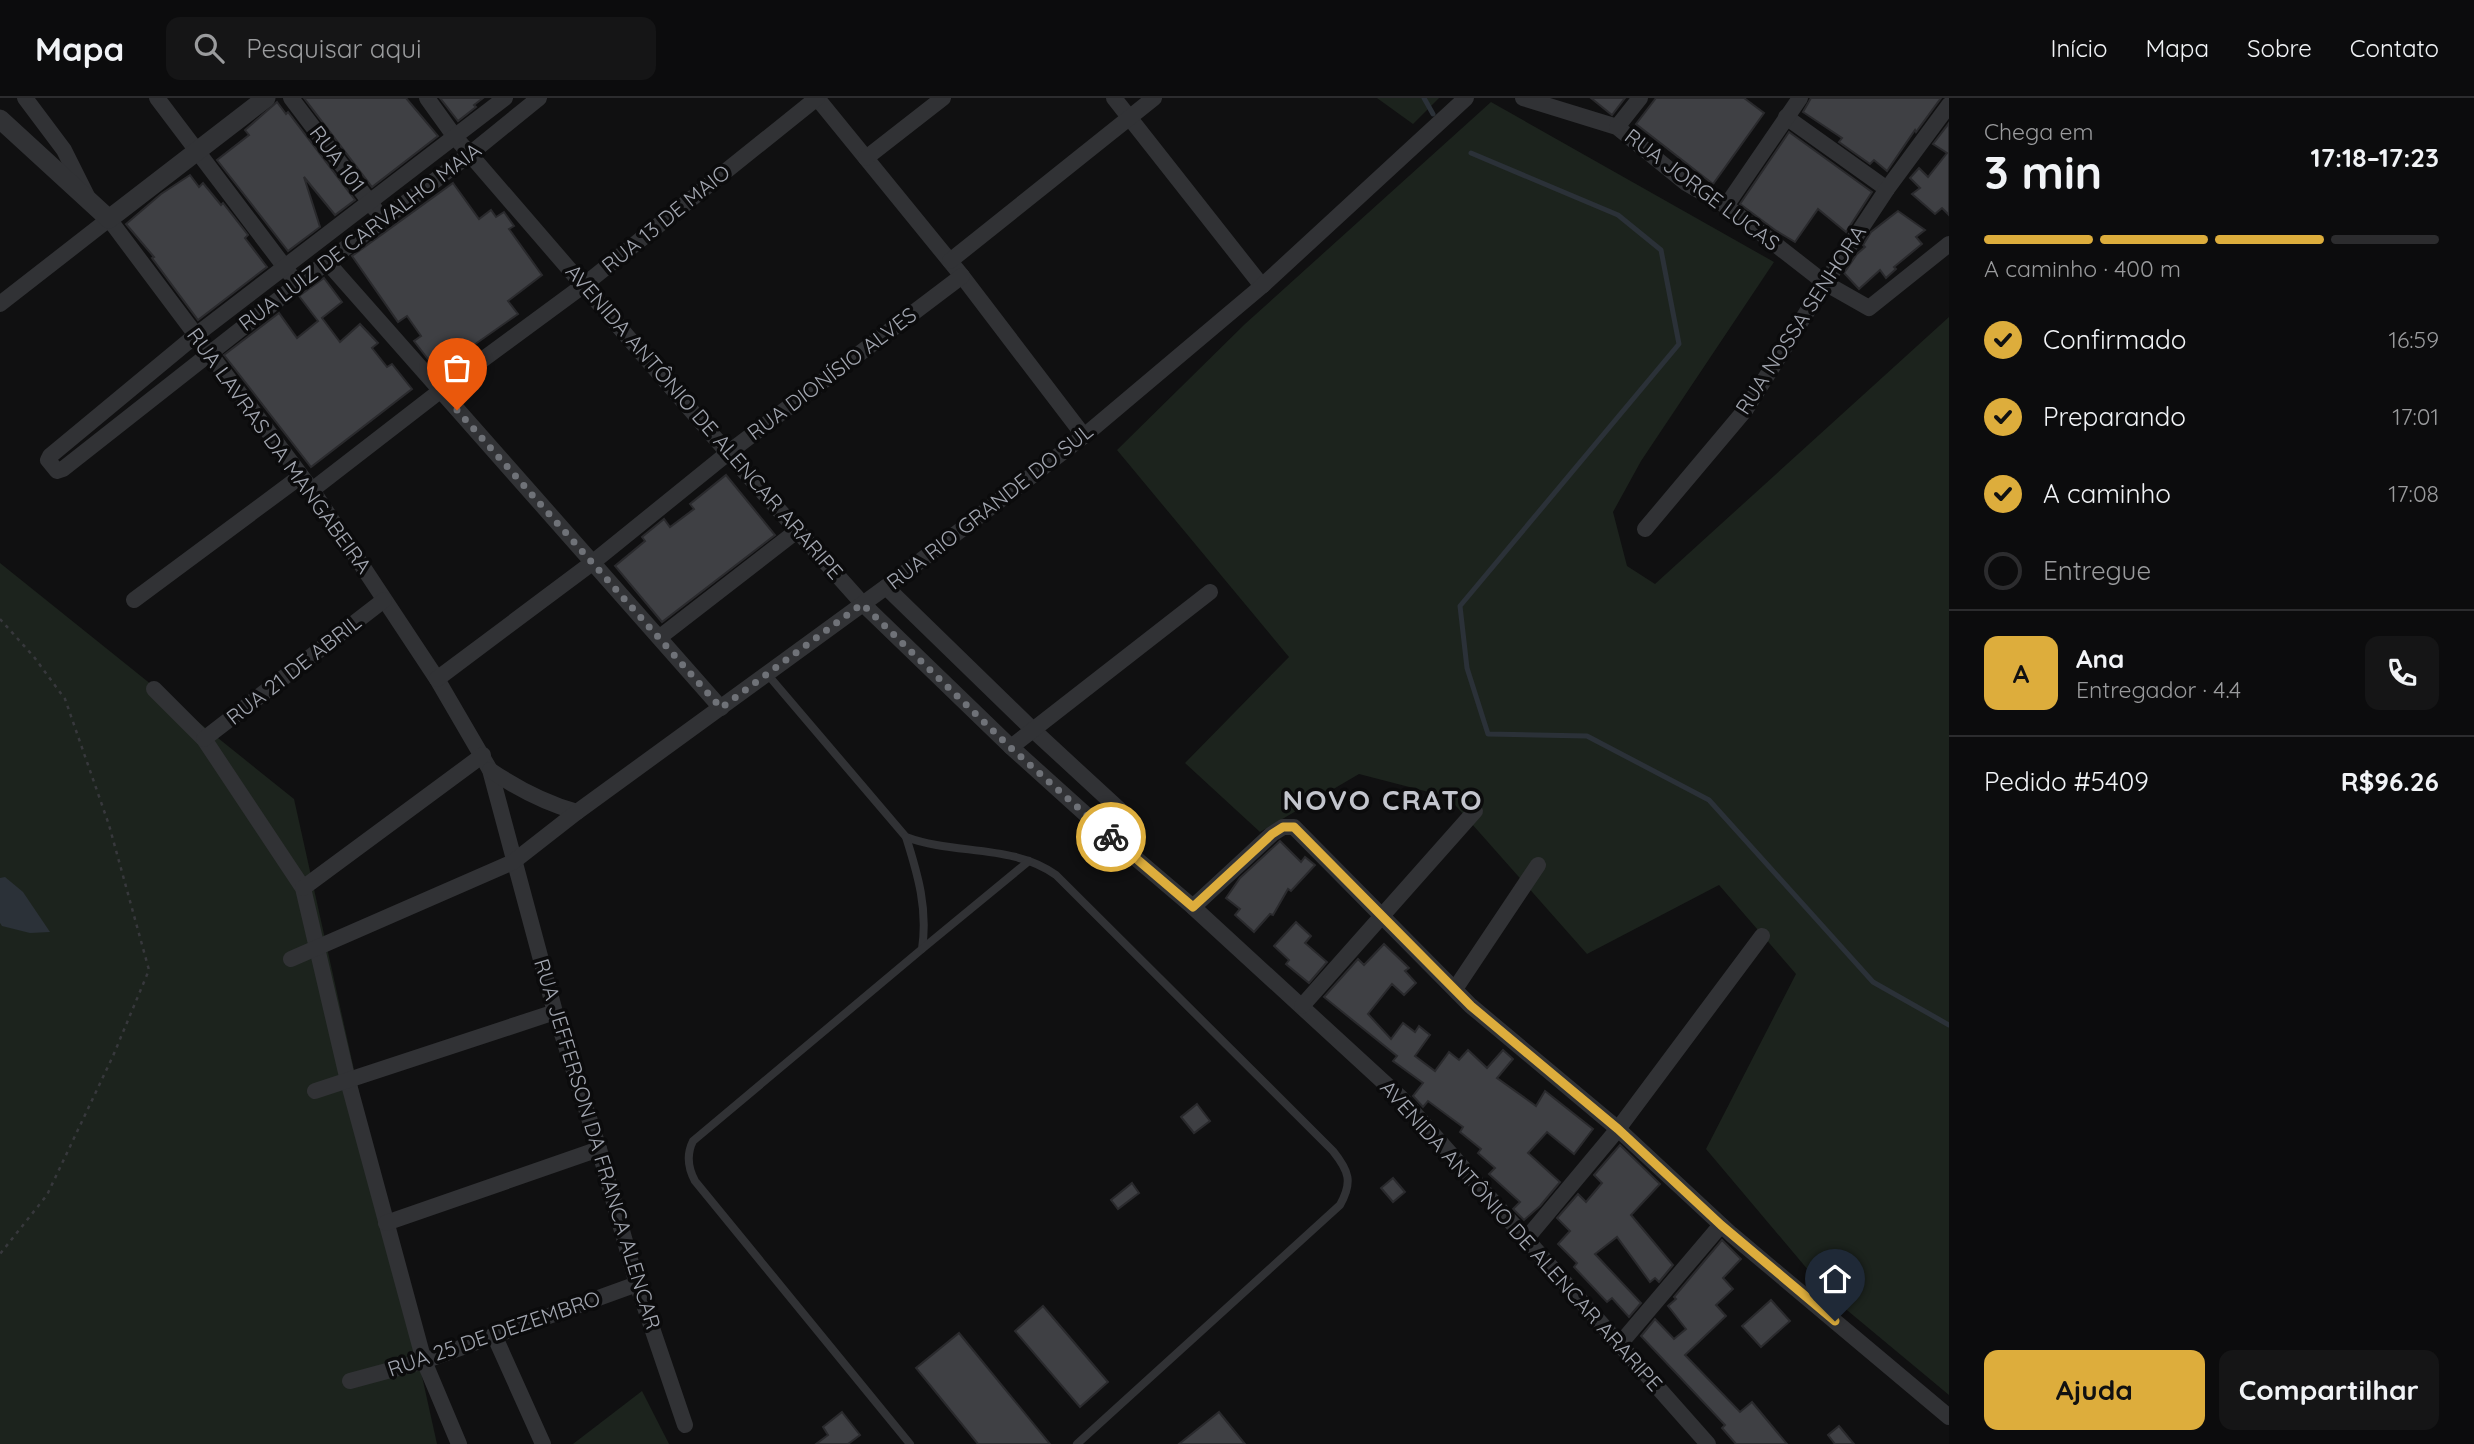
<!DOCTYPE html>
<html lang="pt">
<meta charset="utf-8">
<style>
:root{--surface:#0c0c0d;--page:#151516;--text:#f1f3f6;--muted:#9a9b9d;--line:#2c2c2e;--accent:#ddad3c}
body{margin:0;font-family:Quicksand,sans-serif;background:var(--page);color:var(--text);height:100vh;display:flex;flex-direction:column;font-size:26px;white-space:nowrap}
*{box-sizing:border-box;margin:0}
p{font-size:23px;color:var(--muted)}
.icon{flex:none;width:38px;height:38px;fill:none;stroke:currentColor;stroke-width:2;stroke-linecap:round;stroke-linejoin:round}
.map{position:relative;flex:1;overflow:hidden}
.side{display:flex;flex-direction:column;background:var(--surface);width:525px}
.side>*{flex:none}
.pin{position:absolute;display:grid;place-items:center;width:60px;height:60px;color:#fff;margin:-72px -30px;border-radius:50% 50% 50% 0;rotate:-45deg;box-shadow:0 0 7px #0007}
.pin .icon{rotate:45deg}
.courier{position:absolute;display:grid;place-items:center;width:70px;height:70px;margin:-35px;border:5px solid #ddad3c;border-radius:50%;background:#fff;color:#222;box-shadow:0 2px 9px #0007}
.head em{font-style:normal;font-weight:700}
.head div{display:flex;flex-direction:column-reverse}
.head{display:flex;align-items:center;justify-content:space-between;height:119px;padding:0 35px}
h1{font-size:46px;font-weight:700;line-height:52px}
.bar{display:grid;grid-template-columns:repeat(4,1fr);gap:10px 7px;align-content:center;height:84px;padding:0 35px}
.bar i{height:9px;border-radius:5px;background:var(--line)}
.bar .on{background:var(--accent)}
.bar p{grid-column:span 4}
.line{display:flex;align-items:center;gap:18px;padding:0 35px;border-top:2px solid var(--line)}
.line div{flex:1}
.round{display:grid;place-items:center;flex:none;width:74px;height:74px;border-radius:14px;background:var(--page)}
ol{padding:0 35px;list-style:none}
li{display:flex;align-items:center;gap:21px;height:77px}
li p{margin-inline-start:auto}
li .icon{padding:7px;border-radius:50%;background:var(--accent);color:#111;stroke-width:4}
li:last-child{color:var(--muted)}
li i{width:38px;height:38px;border:4px solid var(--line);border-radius:50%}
.primary-button{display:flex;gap:14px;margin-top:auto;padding:14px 35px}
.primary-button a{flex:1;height:80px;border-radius:14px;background:var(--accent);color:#111;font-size:28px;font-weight:700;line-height:80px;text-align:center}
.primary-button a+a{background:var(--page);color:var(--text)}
header{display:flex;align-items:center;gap:42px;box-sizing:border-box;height:98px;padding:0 35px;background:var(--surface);border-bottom:2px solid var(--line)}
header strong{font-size:33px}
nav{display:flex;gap:38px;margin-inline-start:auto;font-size:24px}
.search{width:490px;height:63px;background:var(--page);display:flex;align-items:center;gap:18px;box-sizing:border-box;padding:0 24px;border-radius:14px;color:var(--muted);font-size:26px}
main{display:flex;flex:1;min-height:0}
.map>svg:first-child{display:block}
</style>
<header>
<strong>Mapa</strong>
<div class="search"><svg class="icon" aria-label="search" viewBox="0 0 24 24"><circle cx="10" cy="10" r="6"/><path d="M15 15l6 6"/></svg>Pesquisar aqui</div>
<nav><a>Início</a><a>Mapa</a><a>Sobre</a><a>Contato</a></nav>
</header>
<main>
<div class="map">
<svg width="1949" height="1346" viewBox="0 0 1949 1346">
<rect width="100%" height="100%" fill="#101011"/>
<!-- green -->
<g fill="#1c231d">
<path d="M1377 0H1439L1413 26Z"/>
<path d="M1491 4 1774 164 1641 363 1613 414 1627 468 1655 486 1949 219V1297L1830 1198 1706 1051 1796 876 1719 787 1587 856 1448 699 1359 676 1260 734 1185 665 1289 559 1117 352 1245 226Z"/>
<path d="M0 465 294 701 437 1346H0Z"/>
<path d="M642 1293 669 1346H573Z"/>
</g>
<!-- water -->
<path fill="#2b3138" d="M5 779 23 794 50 834 30 835 2 828 0 825V780Z"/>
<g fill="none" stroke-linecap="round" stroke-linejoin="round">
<!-- stream -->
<g stroke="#2b3138" stroke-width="5">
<path d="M1424 0 1433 16"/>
<path d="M1471 55 1618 117 1661 152 1679 246 1460 508 1467 570 1488 636 1587 638 1709 702 1873 884 1949 927"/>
</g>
</g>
<!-- building -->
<g fill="#3f4044" stroke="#2a2a2d" stroke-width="2">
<path d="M304 0H406L438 38 372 89Z"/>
<path d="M440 0H483L474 7 476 9 458 23Z"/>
<path d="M1591 0H1625L1612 17Z"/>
<path d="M1656 0H1744L1764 15 1713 86 1636 26Z"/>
<path d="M1811 0H1941L1916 34 1915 32 1887 73 1874 62 1870 66 1839 44 1842 40 1803 14Z"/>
<path d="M277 4 286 16 288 14 355 102 335 117 304 79 320 129 288 153 217 62 249 37 245 32Z"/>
<path d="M1949 25V117L1942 110 1935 116 1912 96 1920 90 1910 80 1919 70 1928 79 1947 55 1933 46Z"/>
<path d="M1789 34 1872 94 1846 134 1818 111 1795 144 1775 132 1740 106Z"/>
<path d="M190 77 199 89 203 85 221 107 223 105 248 137 245 140 267 169 198 222 152 160 154 159 126 126 161 96Z"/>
<path d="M453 85 479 121 491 112 496 119 504 114 514 128 509 131 542 177 508 203 518 216 437 273 414 243 421 238 407 218 398 224 352 158Z"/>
<path d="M1898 113 1925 132 1916 139 1922 146 1894 169 1896 171 1886 180 1880 172 1859 191 1844 175 1857 156 1865 149 1863 147 1871 134Z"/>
<path d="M324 180 342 204 322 220 340 244 360 226 378 245 372 250 387 269 392 266 412 291 311 369 224 257 279 215 297 240 318 223 299 198Z"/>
<path d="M726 377 775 437 662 524 615 468 645 443 642 439 664 421 670 429 694 411 690 406Z"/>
<path d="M1280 743 1301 764 1305 759 1315 767 1291 793 1288 791 1273 817 1270 816 1254 834 1235 817 1240 811 1226 800 1240 780Z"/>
<path d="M1296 824 1311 838 1305 845 1327 864 1309 885 1286 866 1289 862 1274 848Z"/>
<path d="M1384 846 1409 870 1405 873 1416 885 1404 897 1392 886 1368 916 1391 941 1403 925 1415 934 1419 928 1430 937 1415 958 1435 973 1449 954 1459 962 1468 952 1487 970 1503 952 1513 961 1497 980 1536 1008 1545 993 1593 1031 1574 1056 1547 1034 1528 1055 1560 1084 1540 1108 1524 1122 1513 1111 1520 1104 1489 1076 1495 1070 1478 1055 1481 1051 1460 1034 1463 1029 1428 1003 1423 1009 1413 998 1423 985 1393 963 1397 958 1324 899 1358 861 1364 867Z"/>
<path d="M1197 1006 1210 1023 1194 1035 1181 1019Z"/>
<path d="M1620 1047 1660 1086 1631 1117 1673 1167 1659 1184 1655 1180 1650 1184 1617 1139 1595 1156 1641 1205 1629 1219 1612 1200 1607 1204 1574 1169 1577 1165 1558 1146 1570 1133 1557 1120 1578 1096 1586 1104 1602 1085 1594 1077Z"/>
<path d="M1393 1080 1405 1094 1393 1104 1381 1090Z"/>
<path d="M1132 1085 1139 1095 1118 1111 1111 1102Z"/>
<path d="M1722 1142 1741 1161 1723 1180 1733 1191 1716 1207 1726 1218 1685 1257 1740 1314 1752 1304 1787 1346H1736L1722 1330 1725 1327 1641 1238 1655 1221 1674 1241 1686 1231 1668 1208 1676 1201 1674 1199Z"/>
<path d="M1771 1202 1790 1223 1761 1249 1742 1228Z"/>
<path d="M1043 1208 1108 1284 1080 1309 1015 1233Z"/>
<path d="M959 1235 1050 1346H978L916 1270Z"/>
<path d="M842 1314 860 1337 848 1346H816L828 1337 823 1329Z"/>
<path d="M1219 1314 1245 1346H1179Z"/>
<path d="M1839 1328 1854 1346H1835L1828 1337Z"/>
</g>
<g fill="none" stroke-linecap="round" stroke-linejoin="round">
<!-- path -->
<path stroke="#37383c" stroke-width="2.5" stroke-dasharray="3.5 5" stroke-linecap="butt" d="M0 521 34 559 65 601 109 727 149 872 113 958 47 1097 0 1156"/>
<!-- service -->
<g stroke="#313235" stroke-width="8">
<path d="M768 577 906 739C954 757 1013 746 1056 777L1333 1053C1349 1073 1353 1084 1340 1107L1077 1346"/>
<path d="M906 739C918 777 928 811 922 851L693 1043C686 1057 688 1070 695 1083L910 1346"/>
<path d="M922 851 1029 763"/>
</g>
<!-- minor -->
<g stroke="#313235" stroke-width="16">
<path d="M25 0 64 52 87 98"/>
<path d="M157 0 290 176"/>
<path d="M291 0 375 111"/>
<path d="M427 0 455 39 728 355 862 505 1011 649 1113 741 1193 809 1401 1000 1708 1346"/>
<path d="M505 0 196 237 50 358 48 362 57 373 63 371 298 186 470 56 539 0"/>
<path d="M817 0 962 178 1084 338"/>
<path d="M1114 0 1262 188"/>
<path d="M1523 0 1617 29 1686 85 1726 108 1825 185 1869 210 1949 146"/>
<path d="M1786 19 1887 91"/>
<path d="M1617 29 1640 0"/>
<path d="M866 60 943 0"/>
<path d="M1726 108 1800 0"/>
<path d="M950 163 1154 0"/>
<path d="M328 165 721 610"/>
<path d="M0 206 109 121 312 392 437 581 490 672 555 914 599 1051 637 1186 685 1327"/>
<path d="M312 392 440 293 584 187 817 0"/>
<path d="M1645 431 1746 311 1825 185 1887 91 1949 7"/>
<path d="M886 489 1032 631 1135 726"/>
<path d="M134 502 301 378"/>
<path d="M660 539 798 432"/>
<path d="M437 581 592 465 728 355 962 178"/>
<path d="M154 591 204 641 303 790 348 983 424 1263 459 1346"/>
<path d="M204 641 384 502"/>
<path d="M1011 649 1210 494"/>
<path d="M490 672C518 691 545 705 577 714"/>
<path d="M303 790 483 657"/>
<path d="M1193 809 1272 736 1283 729H1294L1471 908 1618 1031 1731 1136 1949 1319"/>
<path d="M291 861 513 764 577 714 886 489 1084 338 1262 188 1466 0"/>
<path d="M1455 891 1538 767"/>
<path d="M1302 908 1475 713"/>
<path d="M315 993 555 914"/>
<path d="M386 1125 599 1051"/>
<path d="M1526 1141 1618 1031 1762 838"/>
<path d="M494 1237 543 1346"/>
<path d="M1619 1247 1721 1127"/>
<path d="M350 1283 424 1263 637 1186"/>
</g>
<!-- tertiary -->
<path stroke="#313235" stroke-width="19" d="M0 21 109 121 266 0"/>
</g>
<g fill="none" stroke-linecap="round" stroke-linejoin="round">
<!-- done -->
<path stroke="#6f7278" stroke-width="7" stroke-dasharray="0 12.6" d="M457 312 721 610 862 506 1010 649 1111 739"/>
<!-- route -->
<path stroke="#ddad3c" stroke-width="9" d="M1111 739 1193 809 1272 736 1283 729H1294L1471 908 1618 1031 1721 1127 1835 1223"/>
</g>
<g text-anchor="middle" stroke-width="7" stroke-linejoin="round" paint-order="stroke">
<!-- street labels -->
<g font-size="21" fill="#a2a6b0" stroke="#0b0b0c">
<text transform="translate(337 61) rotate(53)" y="7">RUA 101</text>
<text transform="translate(1702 92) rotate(37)" y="7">RUA JORGE LUCAS</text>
<text transform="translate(666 121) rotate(-39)" y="7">RUA 13 DE MAIO</text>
<text transform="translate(360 139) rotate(-37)" y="7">RUA LUIZ DE CARVALHO MAIA</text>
<text transform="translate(1801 222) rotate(-57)" y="7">RUA NOSSA SENHORA</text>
<text transform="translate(832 276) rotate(-37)" y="7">RUA DIONÍSIO ALVES</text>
<text transform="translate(704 324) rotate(49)" y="7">AVENIDA ANTÔNIO DE ALENCAR ARARIPE</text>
<text transform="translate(279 353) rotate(54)" y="7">RUA LAVRAS DA MANGABEIRA</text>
<text transform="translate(990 409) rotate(-38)" y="7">RUA RIO GRANDE DO SUL</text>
<text transform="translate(294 572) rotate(-38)" y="7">RUA 21 DE ABRIL</text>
<text transform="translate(597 1046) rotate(73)" y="7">RUA JEFFERSON DA FRANCA ALENCAR</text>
<text transform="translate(1521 1138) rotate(48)" y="7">AVENIDA ANTÔNIO DE ALENCAR ARARIPE</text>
<text transform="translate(494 1236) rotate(-19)" y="7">RUA 25 DE DEZEMBRO</text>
</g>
<!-- district labels -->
<g font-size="28" font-weight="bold" letter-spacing="2" fill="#c3c5cd" stroke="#0b0b0c">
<text x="1383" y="712">NOVO CRATO</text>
</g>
</g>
</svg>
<div class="pin" style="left:457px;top:312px;background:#ea580c"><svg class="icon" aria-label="bag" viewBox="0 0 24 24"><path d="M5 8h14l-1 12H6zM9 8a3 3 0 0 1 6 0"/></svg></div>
<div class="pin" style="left:1835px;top:1223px;background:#1f2937"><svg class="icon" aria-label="home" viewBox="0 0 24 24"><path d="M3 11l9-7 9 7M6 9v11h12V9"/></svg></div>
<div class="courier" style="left:1111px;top:739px"><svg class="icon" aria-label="bike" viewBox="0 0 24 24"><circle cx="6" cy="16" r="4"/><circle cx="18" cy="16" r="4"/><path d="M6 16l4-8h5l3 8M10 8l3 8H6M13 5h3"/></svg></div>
</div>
<section class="side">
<div class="head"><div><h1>3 min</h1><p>Chega em</p></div><em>17:18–17:23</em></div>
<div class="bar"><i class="on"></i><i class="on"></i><i class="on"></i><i></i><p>A caminho · 400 m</p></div>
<ol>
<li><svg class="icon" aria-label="check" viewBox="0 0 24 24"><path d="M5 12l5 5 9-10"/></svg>Confirmado<p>16:59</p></li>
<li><svg class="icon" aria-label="check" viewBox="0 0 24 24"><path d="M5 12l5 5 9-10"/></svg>Preparando<p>17:01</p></li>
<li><svg class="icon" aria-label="check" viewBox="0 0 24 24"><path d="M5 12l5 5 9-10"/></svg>A caminho<p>17:08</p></li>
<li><i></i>Entregue</li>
</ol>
<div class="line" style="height:126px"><b class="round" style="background:var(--accent);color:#111">A</b><div><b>Ana</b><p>Entregador · 4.4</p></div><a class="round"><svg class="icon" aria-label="phone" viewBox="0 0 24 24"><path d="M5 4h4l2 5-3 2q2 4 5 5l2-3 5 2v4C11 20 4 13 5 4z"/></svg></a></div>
<div class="line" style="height:91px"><div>Pedido #5409</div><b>R$96.26</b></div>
<div class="primary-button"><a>Ajuda</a><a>Compartilhar</a></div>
</section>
</main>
